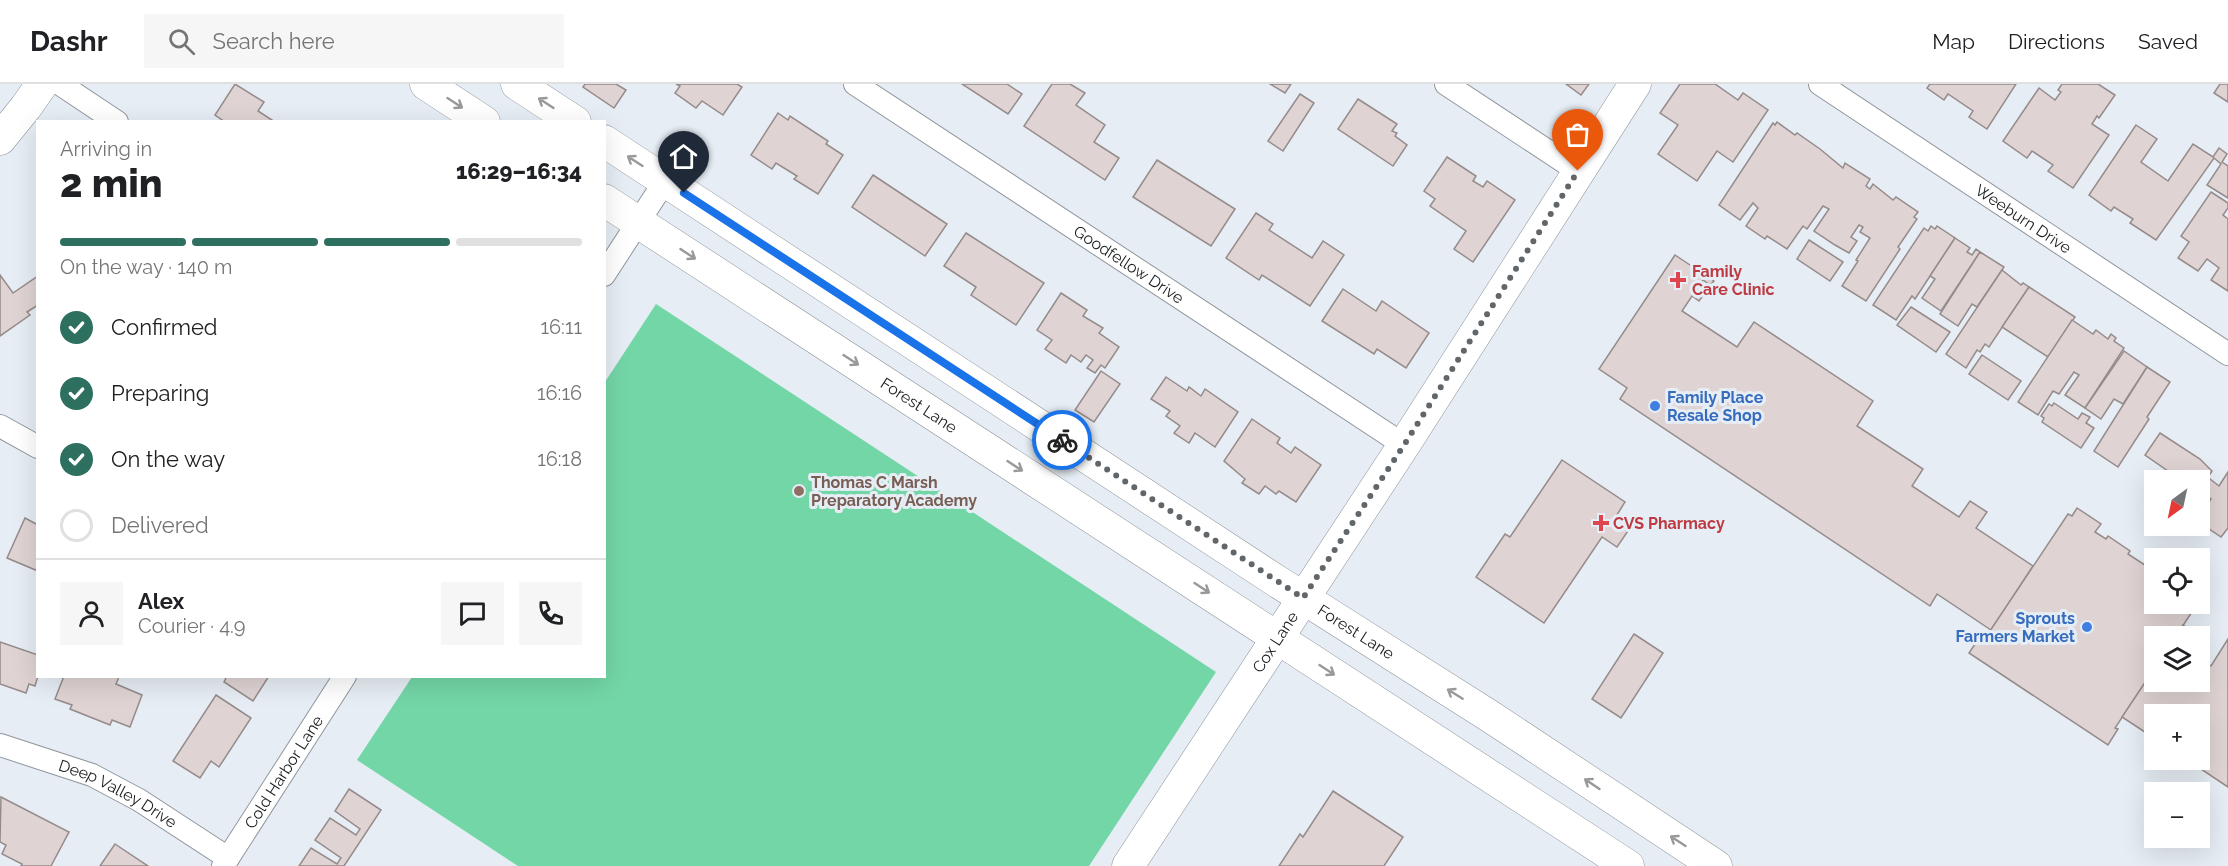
<!DOCTYPE html>
<meta charset="utf-8">
<style>
:root{--surface:#fff;--page:#f6f6f6;--text:#202124;--muted:#757577;--line:#e0e0e0;--accent:#2e7060}
body{margin:0;font-family:Raleway,sans-serif;background:var(--page);color:var(--text);height:100vh;display:flex;flex-direction:column;font-size:22px;white-space:nowrap}
*{box-sizing:border-box;margin:0}
p{font-size:20px;color:var(--muted)}
.icon{flex:none;width:33px;height:33px;fill:none;stroke:currentColor;stroke-width:2;stroke-linecap:round;stroke-linejoin:round}
.map{position:relative;flex:1;overflow:hidden}
.details{position:absolute;left:36px;top:36px;width:570px;height:558px;display:flex;flex-direction:column;background:var(--surface);border-radius:0px;box-shadow:0 6px 24px #0002}
.details>*{flex:none}
.needle{width:39px;rotate:213deg}
.controls{position:absolute;left:2144px;top:386px;display:grid;gap:12px}
.controls a{display:grid;place-items:center;width:66px;height:66px;border-radius:0px;background:var(--surface);box-shadow:0 6px 24px #0002;font-size:30px}
.pin{position:absolute;display:grid;place-items:center;width:51px;height:51px;color:#fff;margin:-62px -26px;border-radius:50% 50% 50% 0;rotate:-45deg;box-shadow:0 0 6px #0007}
.pin .icon{rotate:45deg}
.courier{position:absolute;display:grid;place-items:center;width:60px;height:60px;margin:-30px;border:4px solid #1a73e8;border-radius:50%;background:#fff;color:#222;box-shadow:0 2px 8px #0007}
.overview em{font-style:normal;font-weight:800}
.overview div{display:flex;flex-direction:column-reverse}
.overview{display:flex;align-items:center;justify-content:space-between;height:102px;padding:0 24px}
h1{font-size:39px;font-weight:800;line-height:45px}
.bar{display:grid;grid-template-columns:repeat(4,1fr);gap:9px 6px;align-content:center;height:72px;padding:0 24px}
.bar i{height:8px;border-radius:4px;background:var(--line)}
.bar .selected{background:var(--accent)}
.bar p{grid-column:span 4}
.line{display:flex;align-items:center;gap:15px;padding:0 24px;border-top:2px solid var(--line)}
.line div{flex:1}
.round{display:grid;place-items:center;flex:none;width:63px;height:63px;border-radius:0px;background:var(--page)}
ol{padding:0 24px;list-style:none}
li{display:flex;align-items:center;gap:18px;height:66px}
li p{margin-inline-start:auto}
li .icon{padding:6px;border-radius:50%;background:var(--accent);color:#fff;stroke-width:4}
li:last-child{color:var(--muted)}
li i{width:33px;height:33px;border:3px solid var(--line);border-radius:50%}
header{display:flex;align-items:center;gap:36px;box-sizing:border-box;height:84px;padding:0 30px;background:var(--surface);border-bottom:2px solid var(--line)}
header strong{font-size:28px}
nav{display:flex;gap:33px;margin-inline-start:auto;font-size:21px}
.search{width:420px;height:54px;background:var(--page);display:flex;align-items:center;gap:15px;box-sizing:border-box;padding:0 21px;border-radius:0px;color:var(--muted);font-size:22px}
.map>svg:first-child{display:block}
</style>
<header>
<strong>Dashr</strong>
<div class="search"><svg class="icon" aria-label="search" viewBox="0 0 24 24"><circle cx="10" cy="10" r="6"/><path d="M15 15l6 6"/></svg>Search here</div>
<nav><a>Map</a><a>Directions</a><a>Saved</a></nav>
</header>
<div class="map">
<svg width="2228" height="782" viewBox="0 0 2228 782">
<rect width="100%" height="100%" fill="#e6edf4"/>
<!-- green -->
<path fill="#73d6a7" d="M656 220 1216 588 1089 782H518L357 676 412 593 604 592 605 298Z"/>
<!-- building -->
<g fill="#dfd3d3" stroke="#958b8a" stroke-width="1.5">
<path d="M235 0 264 18 258 27 275 38H225L215 31Z"/>
<path d="M585 0H616L626 6 614 24 583 3Z"/>
<path d="M676 0H737L742 3 723 31 702 17 696 24 675 9 680 2Z"/>
<path d="M962 0H1007L1022 10 1008 30Z"/>
<path d="M1052 0H1070L1085 9 1076 21 1105 41 1094 58 1119 74 1105 96 1024 42Z"/>
<path d="M1270 0H1291L1285 9Z"/>
<path d="M1566 0H1589L1581 11Z"/>
<path d="M1680 0H1715L1738 16 1743 9 1768 26 1733 78 1717 67 1697 97 1658 70 1678 41 1660 29Z"/>
<path d="M1930 0H2016L1987 45 1969 33 1973 27 1948 10 1944 16 1927 4Z"/>
<path d="M2062 0H2098L2115 11 2099 34 2097 32 2092 40 2109 51 2073 104 2048 87 2053 81 2032 67 2027 74 2003 57 2039 4 2055 16 2061 8 2058 6Z"/>
<path d="M2220 0H2228V18L2214 9Z"/>
<path d="M1300 10 1314 19 1283 67 1268 57Z"/>
<path d="M1358 15 1397 40 1392 47 1397 49 1395 52 1407 61 1393 82 1338 45Z"/>
<path d="M778 29 788 36 790 32 828 57 826 60 843 71 818 110 794 95 797 92 776 79 772 85 751 71Z"/>
<path d="M1777 38 1795 51 1797 49 1820 65 1843 84 1845 79 1870 95 1866 102 1870 105 1873 100 1893 116 1896 113 1918 128 1914 133 1917 135 1898 163 1900 165 1866 217 1842 202 1858 177 1856 176 1870 154 1860 148 1863 143 1859 141 1851 153 1857 157 1849 169 1835 161 1814 147 1829 125 1823 122 1807 145 1803 142 1787 165 1767 152 1765 155 1746 142 1758 124 1753 119 1740 136 1719 121 1773 39 1775 41Z"/>
<path d="M2136 41 2157 55 2141 78 2168 97 2193 60 2213 73 2219 64 2227 70 2222 78 2228 82V114L2207 101 2221 80 2214 74 2156 156 2130 139 2133 135 2114 123 2111 127 2089 111Z"/>
<path d="M1447 73 1476 92 1473 97 1483 103 1487 97 1515 116 1473 178 1454 165 1466 147 1430 122 1435 115 1424 107Z"/>
<path d="M1157 76 1235 125 1211 162 1133 113Z"/>
<path d="M873 91 947 140 925 172 852 123Z"/>
<path d="M2211 108 2228 119V124L2223 131 2228 135V207L2211 196 2219 184 2207 175 2198 187 2178 174 2189 158 2181 152Z"/>
<path d="M1256 129 1273 140 1269 146 1312 174 1323 157 1344 171 1310 222 1262 191 1259 196 1226 174Z"/>
<path d="M1931 142 1935 145 1937 142 1955 154 1915 215 1912 212 1896 236 1873 221 1924 144 1928 147Z"/>
<path d="M966 149 1044 199 1016 241 971 211 976 203 944 182Z"/>
<path d="M1955 154 1970 164 1967 168 1972 171 1976 165 1980 168 1941 227 1922 214 1935 195 1930 192Z"/>
<path d="M1809 156 1843 178 1830 197 1797 175Z"/>
<path d="M1980 168 2004 183 1977 223 1972 220 1958 242 1940 230Z"/>
<path d="M1675 171 1714 197 1710 201 1703 196 1695 208 1702 213 1699 217 1692 212 1682 227 1737 263 1754 238 1873 317 1857 342 1923 385 1912 402 1959 433 1970 417 1987 428 1976 444 2033 482 1991 546 1937 510 1930 522 1620 315 1627 304 1599 285Z"/>
<path d="M2002 186 2021 201 2023 199 2029 203 1989 263 1985 260 1980 268 1977 266 1966 284 1946 270Z"/>
<path d="M0 191 13 209 38 192V221L27 228 30 231 0 252Z"/>
<path d="M2029 203 2075 233 2048 273 2002 243Z"/>
<path d="M1343 205 1376 227 1382 217 1429 249 1406 284 1377 265 1374 270 1322 237Z"/>
<path d="M1061 209 1087 226 1083 232 1103 244 1099 249 1119 263 1105 284 1101 281 1095 289 1087 284 1093 276 1086 271 1081 278 1071 271 1066 279 1045 265 1052 256 1037 246Z"/>
<path d="M1911 223 1950 248 1936 268 1897 241Z"/>
<path d="M2072 236 2093 250 2096 246 2108 255 2111 250 2116 254 2114 257 2124 264 2085 324 2065 311 2079 291 2074 288 2059 310 2053 307 2038 331 2018 318Z"/>
<path d="M2124 267 2147 283 2123 320 2114 315 2101 335 2085 324Z"/>
<path d="M1982 271 2021 297 2008 316 1969 290Z"/>
<path d="M2147 283 2170 298 2147 333 2149 335 2118 383 2094 367Z"/>
<path d="M1101 287 1120 300 1094 338 1075 326Z"/>
<path d="M1166 293 1187 307 1189 303 1201 312 1205 305 1238 328 1215 363 1195 349 1189 359 1174 349 1180 342 1166 332 1170 327 1151 315Z"/>
<path d="M2054 319 2078 335 2082 329 2090 333 2086 339 2094 344 2081 364 2042 338 2044 334 2041 332 2049 320 2052 322Z"/>
<path d="M1252 335 1280 354 1277 359 1291 369 1295 363 1321 381 1296 418 1279 407 1276 410 1265 402 1259 410 1242 399 1245 395 1224 377Z"/>
<path d="M2160 349 2200 375 2212 387 2199 406V396H2181L2145 371Z"/>
<path d="M1562 376 1625 418 1615 434 1630 444 1617 463 1602 453 1544 539 1476 493 1505 450 1510 453Z"/>
<path d="M2228 388V444L2221 453 2199 438V433L2211 415 2201 408 2210 395 2219 402Z"/>
<path d="M2077 424 2101 440 2095 448 2106 455 2108 452 2130 467 2128 470 2154 487V519H2198L2176 552H2154V585L2115 644 2118 645 2108 661 1969 569 1979 554 1984 556 2068 430 2072 432Z"/>
<path d="M25 434 38 441V487L7 474Z"/>
<path d="M2183 541 2189 545 2185 552H2176Z"/>
<path d="M1634 550 1663 569 1621 634 1592 615Z"/>
<path d="M2228 555V703L2186 675H2199V630H2154V654L2122 633 2154 585V597H2199V574L2211 582Z"/>
<path d="M0 558 38 571V592L35 602 29 600 26 609 0 600Z"/>
<path d="M64 592 119 593 116 600 142 611 130 643 112 636 110 641 70 625 72 621 55 615Z"/>
<path d="M227 592H269L253 617 224 598Z"/>
<path d="M216 611 251 634 219 683 211 677 200 694 173 677Z"/>
<path d="M349 705 381 726 344 782H299L311 764 337 780 341 774 315 756 330 734 356 751 360 745 335 727Z"/>
<path d="M1333 707 1403 753 1384 782H1279L1300 750 1303 753Z"/>
<path d="M1 713 69 748 51 782H21L22 780 2 770 6 761 0 758Z"/>
<path d="M115 760 148 782H100Z"/>
</g>
<g fill="none" stroke-linecap="round" stroke-linejoin="round">
<defs>
<g id="street">
<path d="M60 0 117 38"/>
<path id="s1" d="M855 0 1404 361"/>
<path d="M1446 0 1578 87"/>
<path id="s2" d="M1820 0 2228 270"/>
<path d="M604 191 665 97"/>
<path d="M0 342 38 363"/>
<path id="s3" d="M0 661 92 691 139 716 228 774"/>
<path id="s4" d="M223 782 345 592"/>
</g>
<g id="secondary">
<path d="M426 0 484 38"/>
<path d="M517 0 575 38"/>
<path d="M0 55 26 23 42 0"/>
<path id="s5" d="M604 57 1278 498 1491 633 1716 782"/>
<path id="s6" d="M604 116 1628 782"/>
<path id="s7" d="M1128 782 1404 361 1635 0"/>
</g>
</defs>
<!-- street casing -->
<use href="#street" stroke="#90969d" stroke-width="24"/>
<!-- secondary casing -->
<use href="#secondary" stroke="#90969d" stroke-width="33"/>
<!-- street -->
<use href="#street" stroke="#fff" stroke-width="22"/>
<!-- secondary -->
<use href="#secondary" stroke="#fff" stroke-width="32"/>
</g>
<!-- one-way arrows -->
<defs><path id="oneway-shaft" d="M-6 0H5M1.5-3L5.5 0L1.5 3" fill="none" stroke-width="1.6" stroke-linecap="round" stroke-linejoin="round" transform="scale(1.5)"/></defs>
<g stroke="#98999a">
<use href="#oneway-shaft" transform="translate(455 19) rotate(33)"/>
<use href="#oneway-shaft" transform="translate(546 19) rotate(-147)"/>
<use href="#oneway-shaft" transform="translate(635 77) rotate(-147)"/>
<use href="#oneway-shaft" transform="translate(688 170) rotate(33)"/>
<use href="#oneway-shaft" transform="translate(851 276) rotate(33)"/>
<use href="#oneway-shaft" transform="translate(1015 382) rotate(33)"/>
<use href="#oneway-shaft" transform="translate(1202 504) rotate(33)"/>
<use href="#oneway-shaft" transform="translate(1327 586) rotate(33)"/>
<use href="#oneway-shaft" transform="translate(1455 610) rotate(-148)"/>
<use href="#oneway-shaft" transform="translate(1592 700) rotate(-146)"/>
<use href="#oneway-shaft" transform="translate(1678 757) rotate(-147)"/>
</g>
<g fill="none" stroke-linecap="round" stroke-linejoin="round">
<!-- done -->
<path stroke="#61666a" stroke-width="6" stroke-dasharray="0 10.8" d="M1062 356 1303 514 1404 361 1578 87"/>
<!-- route -->
<path stroke="#1a73e8" stroke-width="8" d="M684 109 1062 356"/>
</g>
<!-- markers -->
<g fill="#e0444e" stroke="#e6edf4" stroke-width="2">
<path d="M1675 187h6v6h6v6h-6v6h-6v-6h-6v-6h6z"/>
<path d="M1598 430h6v6h6v6h-6v6h-6v-6h-6v-6h6z"/>
</g>
<g fill="#3f7fe0" stroke="#e6edf4" stroke-width="2">
<circle cx="1655" cy="322" r="6"/>
<circle cx="2087" cy="543" r="6"/>
</g>
<circle fill="#8d6e63" stroke="#e6edf4" stroke-width="2" cx="799" cy="407" r="6"/>
<g text-anchor="middle" stroke-width="6" stroke-linejoin="round" paint-order="stroke">
<!-- street labels -->
<g font-size="16" fill="#1a1d1f" stroke="#e6edf4">
<text dy="6" stroke="none"><textPath href="#s2" startOffset="244">Weeburn Drive</textPath></text>
<text dy="6" stroke="none"><textPath href="#s1" startOffset="328">Goodfellow Drive</textPath></text>
<text dy="6" stroke="none"><textPath href="#s6" startOffset="376">Forest Lane</textPath></text>
<text dy="6" stroke="none"><textPath href="#s5" startOffset="898">Forest Lane</textPath></text>
<text dy="6" stroke="none"><textPath href="#s7" startOffset="268">Cox Lane</textPath></text>
<text dy="6" stroke="none"><textPath href="#s4" startOffset="112">Cold Harbor Lane</textPath></text>
<text dy="6" stroke="none"><textPath href="#s3" startOffset="128">Deep Valley Drive</textPath></text>
</g>
<!-- health labels -->
<g font-size="16" font-weight="bold" fill="#be3a42" stroke="#e6edf4" text-anchor="start">
<text x="1692" y="193">Family<tspan x="1692" dy="18">Care Clinic</tspan></text>
<text x="1613" y="445">CVS Pharmacy</text>
</g>
<!-- shop labels -->
<g font-size="16" font-weight="bold" fill="#366cbe" stroke="#e6edf4" text-anchor="start">
<text x="1667" y="319">Family Place<tspan x="1667" dy="18">Resale Shop</tspan></text>
<text x="2075" y="540" text-anchor="end">Sprouts<tspan x="2075" dy="18">Farmers Market</tspan></text>
</g>
<!-- education labels -->
<g font-size="16" font-weight="bold" fill="#785e54" stroke="#e6edf4" text-anchor="start">
<text x="811" y="404">Thomas C Marsh<tspan x="811" dy="18">Preparatory Academy</tspan></text>
</g>
</g>
</svg>
<div class="controls">
<a><svg class="needle" viewBox="-14 -14 28 28"><path d="M0-13l5 13h-10z" fill="#e53935"/><path d="M0 13l5-13h-10z" fill="#757577"/></svg></a>
<a><svg class="icon" aria-label="locate" viewBox="0 0 24 24"><circle cx="12" cy="12" r="6"/><path d="M12 2v4M12 18v4M2 12h4M18 12h4"/></svg></a>
<a><svg class="icon" aria-label="layers" viewBox="0 0 24 24"><path d="M12 4l9 5-9 5-9-5zM3 14l9 5 9-5"/></svg></a>
<a>+</a>
<a>−</a>
</div>
<div class="pin" style="left:1578px;top:87px;background:#ea580c"><svg class="icon" aria-label="bag" viewBox="0 0 24 24"><path d="M5 8h14l-1 12H6zM9 8a3 3 0 0 1 6 0"/></svg></div>
<div class="pin" style="left:684px;top:109px;background:#1f2937"><svg class="icon" aria-label="home" viewBox="0 0 24 24"><path d="M3 11l9-7 9 7M6 9v11h12V9"/></svg></div>
<div class="courier" style="left:1062px;top:356px"><svg class="icon" aria-label="bike" viewBox="0 0 24 24"><circle cx="6" cy="16" r="4"/><circle cx="18" cy="16" r="4"/><path d="M6 16l4-8h5l3 8M10 8l3 8H6M13 5h3"/></svg></div>
<section class="details">
<div class="overview"><div><h1>2 min</h1><p>Arriving in</p></div><em>16:29–16:34</em></div>
<div class="bar"><i class="selected"></i><i class="selected"></i><i class="selected"></i><i></i><p>On the way · 140 m</p></div>
<ol>
<li><svg class="icon" aria-label="check" viewBox="0 0 24 24"><path d="M5 12l5 5 9-10"/></svg>Confirmed<p>16:11</p></li>
<li><svg class="icon" aria-label="check" viewBox="0 0 24 24"><path d="M5 12l5 5 9-10"/></svg>Preparing<p>16:16</p></li>
<li><svg class="icon" aria-label="check" viewBox="0 0 24 24"><path d="M5 12l5 5 9-10"/></svg>On the way<p>16:18</p></li>
<li><i></i>Delivered</li>
</ol>
<div class="line" style="height:108px"><a class="round"><svg class="icon" aria-label="person" viewBox="0 0 24 24"><circle cx="12" cy="8" r="4"/><path d="M4 21q1-7 8-7t8 7"/></svg></a><div><b>Alex</b><p>Courier · 4.9</p></div><a class="round"><svg class="icon" aria-label="chat" viewBox="0 0 24 24"><path d="M4 5h16v11H9l-5 4z"/></svg></a><a class="round"><svg class="icon" aria-label="phone" viewBox="0 0 24 24"><path d="M5 4h4l2 5-3 2q2 4 5 5l2-3 5 2v4C11 20 4 13 5 4z"/></svg></a></div>
</section>
</div>
